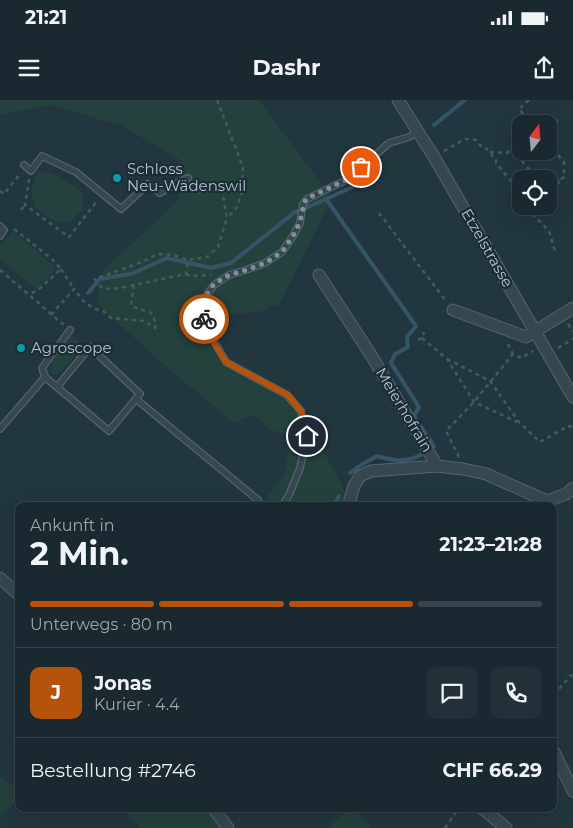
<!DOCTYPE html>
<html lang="de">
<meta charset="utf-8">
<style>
:root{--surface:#1a2830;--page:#233038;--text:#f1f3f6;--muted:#9fa6ab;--line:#38444c;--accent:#b45309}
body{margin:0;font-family:Montserrat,sans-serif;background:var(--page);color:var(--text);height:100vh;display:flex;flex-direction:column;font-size:19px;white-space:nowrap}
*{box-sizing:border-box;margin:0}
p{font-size:16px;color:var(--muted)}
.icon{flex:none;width:28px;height:28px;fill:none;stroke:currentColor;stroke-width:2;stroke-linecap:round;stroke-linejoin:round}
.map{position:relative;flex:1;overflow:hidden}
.panel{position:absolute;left:15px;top:402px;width:542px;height:310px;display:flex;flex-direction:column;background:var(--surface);border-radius:10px;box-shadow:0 5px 20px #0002,0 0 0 1px var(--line)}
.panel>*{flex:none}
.needle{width:32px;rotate:16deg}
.controls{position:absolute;left:512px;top:15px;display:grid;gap:10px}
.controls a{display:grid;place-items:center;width:45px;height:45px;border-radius:10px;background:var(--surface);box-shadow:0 5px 20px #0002,0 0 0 1px var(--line);font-size:25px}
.pin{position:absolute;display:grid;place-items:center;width:42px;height:42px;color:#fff;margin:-21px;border:2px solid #fff;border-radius:50%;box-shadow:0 1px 5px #0007}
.courier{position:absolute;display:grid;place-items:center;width:50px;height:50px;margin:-25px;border:4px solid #b45309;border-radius:50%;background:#fff;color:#222;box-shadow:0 1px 6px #0007}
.overview em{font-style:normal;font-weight:700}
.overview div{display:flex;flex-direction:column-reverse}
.overview{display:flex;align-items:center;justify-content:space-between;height:85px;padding:0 15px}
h1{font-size:32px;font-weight:700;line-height:38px}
.bar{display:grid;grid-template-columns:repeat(4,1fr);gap:8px 5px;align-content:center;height:60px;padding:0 15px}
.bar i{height:6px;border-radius:4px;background:var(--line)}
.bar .active{background:var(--accent)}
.bar p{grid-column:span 4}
.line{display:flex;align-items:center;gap:12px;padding:0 15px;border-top:1px solid var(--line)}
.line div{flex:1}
.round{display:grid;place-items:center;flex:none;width:52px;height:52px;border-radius:10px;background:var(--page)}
.status{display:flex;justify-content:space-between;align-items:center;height:35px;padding:0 25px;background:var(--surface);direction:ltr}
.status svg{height:14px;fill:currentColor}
header{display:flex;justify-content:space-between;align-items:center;height:65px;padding:0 15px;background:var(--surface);font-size:22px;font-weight:700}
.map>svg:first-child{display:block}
</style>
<div class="status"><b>21:21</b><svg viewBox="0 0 49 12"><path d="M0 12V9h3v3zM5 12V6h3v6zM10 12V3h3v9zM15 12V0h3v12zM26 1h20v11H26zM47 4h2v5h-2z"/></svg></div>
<header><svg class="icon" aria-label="menu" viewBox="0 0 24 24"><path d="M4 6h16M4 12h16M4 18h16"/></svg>Dashr<svg class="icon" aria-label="share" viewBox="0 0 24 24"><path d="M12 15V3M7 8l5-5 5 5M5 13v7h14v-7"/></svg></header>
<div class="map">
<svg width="573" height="728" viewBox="0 0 573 728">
<rect width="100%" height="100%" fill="#223640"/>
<!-- green -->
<g fill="#24413d">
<path d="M0 0H259L332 98 279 205H271L263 211 217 216 208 225 204 233 221 262 300 308 343 387 349 406H264C268 390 279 385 285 372 287 368 286 361 287 356 288 342 289 330 271 331 264 325 261 319 252 315L234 323 163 264 97 204 102 171 179 100 182 61 122 26 51 5 0 15Z"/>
<path d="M40 71C50 72 60 77 69 83 73 85 78 88 81 92 89 105 76 123 62 123 54 122 47 117 41 112 37 109 34 106 33 100 30 90 33 78 40 71Z"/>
<path d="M13 131 56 168 37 190 0 159V146Z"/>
<path d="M73 236 84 245 62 271 59 274 52 275C47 259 64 247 73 236Z"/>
<path d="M0 676 19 691V697L0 716Z"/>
<path d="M122 709H208L222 728H140Z"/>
<path d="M348 709H354L370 728H328Z"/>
</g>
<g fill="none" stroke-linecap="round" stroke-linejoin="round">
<!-- stream -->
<g stroke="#356" stroke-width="4">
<path d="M434 25 465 0"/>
<path d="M326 99 416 226 407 237 408 247 395 254 391 263 419 307 414 316 434 346"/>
<path d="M306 108 364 82"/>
<path d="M88 193 100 179 131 174 167 158 211 168 231 163 295 112 298 111"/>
<path d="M350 373 361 365 377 356C393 361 407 363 422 354"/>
<path d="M333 406 339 396"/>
</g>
<defs>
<g id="service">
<path d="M24 65 31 71 42 56 76 72 121 109 148 84 160 93 177 83 188 78"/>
<path d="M0 126 4 130 0 136"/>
<path d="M45 277 42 268 70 230"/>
<path d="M136 299 258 400 260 406"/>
<path d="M0 329 45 277 109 331 140 294 90 247 57 287"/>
<path d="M282 406 289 395 300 368 307 336 301 311 287 295 226 262 215 243 202 214 206 196 214 185 229 175 246 170 265 163 282 152 293 136 300 123 303 104 307 99 348 79 389 43 409 37 418 31"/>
</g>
<g id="minor">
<path d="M398 0 434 57 573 297"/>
<path d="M319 175 371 255 437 366"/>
<path d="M453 210 526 237 573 208"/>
<path d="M351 406 350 399 354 386 360 376 371 371 437 366 463 369 486 374 547 401 566 394 573 388"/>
<path d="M0 478 19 495"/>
<path d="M554 652 573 691"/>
<path d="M214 709 228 728"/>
<path d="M483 709 506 728"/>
</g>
</defs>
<!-- service casing -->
<use href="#service" stroke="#54656e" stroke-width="8"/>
<!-- minor casing -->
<use href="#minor" stroke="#54656e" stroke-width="13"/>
<!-- path -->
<g stroke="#425d59" stroke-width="2.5" stroke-dasharray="4 4" stroke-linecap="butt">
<path d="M217 0 238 54 243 68 242 92 236 109 227 118"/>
<path d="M529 0 519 9 532 24"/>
<path d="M549 28 561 17"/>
<path d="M549 42C555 49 558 56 564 62V77L560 80 561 81 549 90"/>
<path d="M511 49 535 76"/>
<path d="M444 51 465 39 476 40 481 46H484L496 60V63L517 88"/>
<path d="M490 52 507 53 521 40"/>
<path d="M531 76 560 80"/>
<path d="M29 79 25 105 69 137 97 101"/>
<path d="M0 91 4 94 20 74"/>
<path d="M527 108 549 131 556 154"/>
<path d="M21 110 25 105"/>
<path d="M379 113 446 201"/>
<path d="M14 129 53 160 61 169 37 191 28 194"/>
<path d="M61 169 74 189"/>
<path d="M0 170 64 225"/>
<path d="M186 174 191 176 211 175"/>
<path d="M134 185C124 187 109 192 100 186 98 184 96 181 95 179L142 162 157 154 173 155 188 160 207 157 218 147 227 118 222 90 196 93 194 92 198 87"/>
<path d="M51 215 74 189 85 203 96 209 103 211 111 218 145 221 155 228 156 223 151 213 131 206 134 185 186 174 188 160"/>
<path d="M568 224 573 232"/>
<path d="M422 238 447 259 474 302 517 322"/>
<path d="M418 240 422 238 424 232"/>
<path d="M508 244 513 254"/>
<path d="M558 248 573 239"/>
<path d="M447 259 490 281 519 322 540 342 568 326 573 327"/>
<path d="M459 357 446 331 474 302 513 254 521 258 533 251"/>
<path d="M554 595 571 575 573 577"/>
<path d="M445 728 458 709"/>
</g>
<!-- service -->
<use href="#service" stroke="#364750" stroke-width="5.5"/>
<!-- minor -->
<use href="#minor" stroke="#364750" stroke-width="11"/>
</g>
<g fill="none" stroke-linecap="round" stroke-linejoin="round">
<!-- done -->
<path stroke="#80919a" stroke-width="5" stroke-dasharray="0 9" d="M204 219 202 214 206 196 214 184 229 175 246 170 265 163 282 152 293 136 300 122 304 104 306 99 348 79 361 67"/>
<!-- route -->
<path stroke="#b45309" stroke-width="6" d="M204 219 214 243 226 262 288 295 301 311 307 336"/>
</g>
<!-- markers -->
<g fill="#0f9aa8" stroke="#1b2c35" stroke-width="2">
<circle cx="117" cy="78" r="5"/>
<circle cx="21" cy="248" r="5"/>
</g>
<g text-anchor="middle" stroke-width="4.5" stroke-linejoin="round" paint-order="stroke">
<!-- poi labels -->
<g font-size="15" fill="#b3c2cb" stroke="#1b2c35" text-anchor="start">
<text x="127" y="74">Schloss<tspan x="127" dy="17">Neu-Wädenswil</tspan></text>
<text x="31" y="253">Agroscope</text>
</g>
<!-- street labels -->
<g font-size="15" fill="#b3c2cb" stroke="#1b2c35">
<text transform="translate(487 148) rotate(60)" y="5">Etzelstrasse</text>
<text transform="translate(404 310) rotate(59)" y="5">Meierhofrain</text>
</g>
</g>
</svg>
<div class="controls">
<a><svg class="needle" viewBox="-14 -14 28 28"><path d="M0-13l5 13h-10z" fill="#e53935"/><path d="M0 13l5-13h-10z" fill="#9fa6ab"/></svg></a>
<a><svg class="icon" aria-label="locate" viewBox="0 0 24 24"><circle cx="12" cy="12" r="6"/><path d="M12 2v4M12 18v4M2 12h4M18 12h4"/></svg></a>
</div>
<div class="pin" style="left:361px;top:67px;background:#ea580c"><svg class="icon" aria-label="bag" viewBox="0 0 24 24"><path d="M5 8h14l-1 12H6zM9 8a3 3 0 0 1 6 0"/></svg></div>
<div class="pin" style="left:307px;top:336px;background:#1f2937"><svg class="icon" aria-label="home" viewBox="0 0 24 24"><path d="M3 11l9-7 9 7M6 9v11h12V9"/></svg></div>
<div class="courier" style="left:204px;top:219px"><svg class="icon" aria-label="bike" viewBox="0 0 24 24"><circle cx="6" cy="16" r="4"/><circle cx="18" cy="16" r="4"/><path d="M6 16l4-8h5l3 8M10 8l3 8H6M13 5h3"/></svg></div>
<section class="panel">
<div class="overview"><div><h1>2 Min.</h1><p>Ankunft in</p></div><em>21:23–21:28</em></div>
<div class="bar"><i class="active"></i><i class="active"></i><i class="active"></i><i></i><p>Unterwegs · 80 m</p></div>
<div class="line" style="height:90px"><b class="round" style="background:var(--accent);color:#fff">J</b><div><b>Jonas</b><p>Kurier · 4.4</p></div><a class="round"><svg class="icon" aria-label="chat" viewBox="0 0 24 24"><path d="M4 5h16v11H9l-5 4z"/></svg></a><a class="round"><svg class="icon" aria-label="phone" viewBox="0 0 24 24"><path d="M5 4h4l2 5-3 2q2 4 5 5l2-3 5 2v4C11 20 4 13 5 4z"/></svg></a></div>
<div class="line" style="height:65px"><div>Bestellung #2746</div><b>CHF 66.29</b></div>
</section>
</div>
